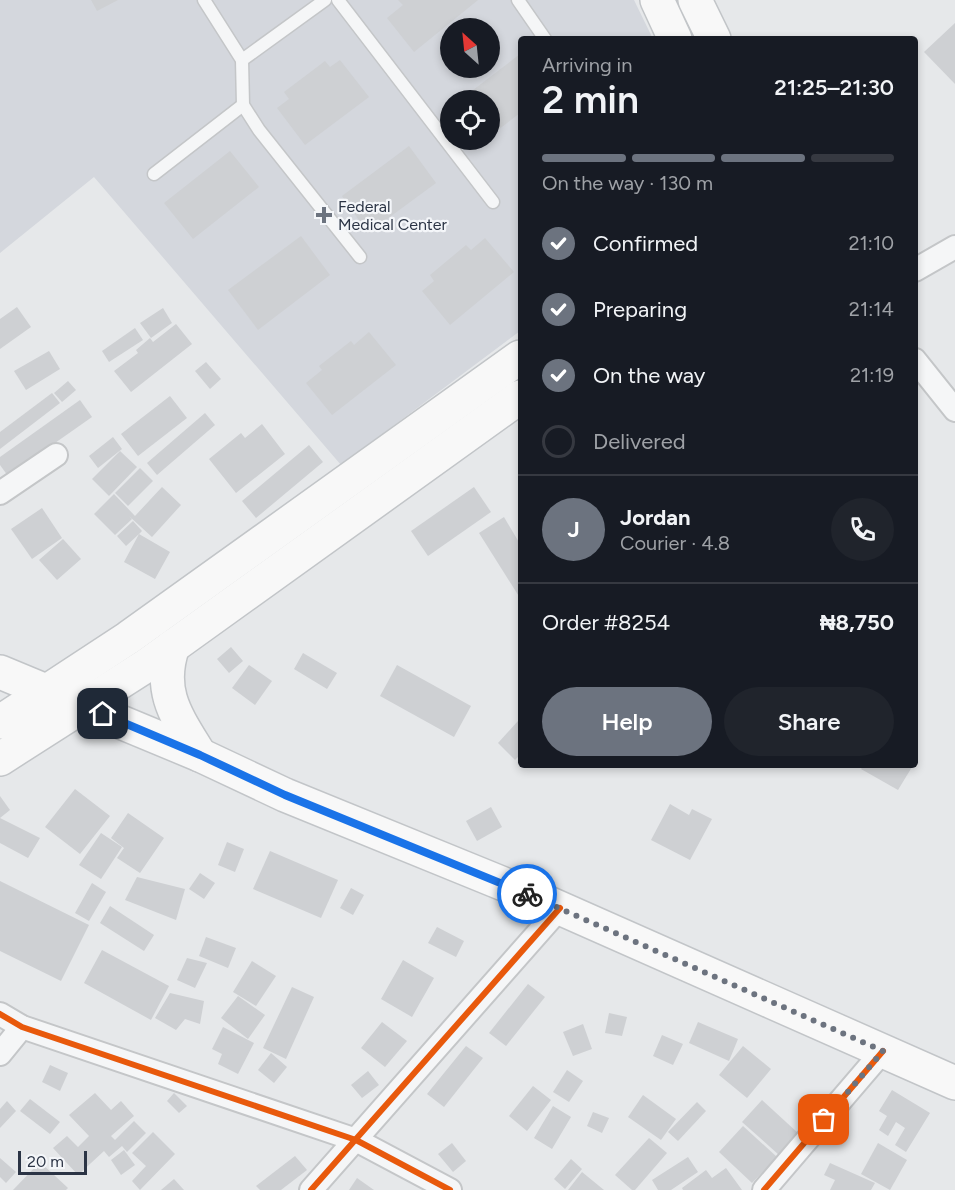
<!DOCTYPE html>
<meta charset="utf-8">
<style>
:root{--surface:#171b24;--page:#20242c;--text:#f1f3f6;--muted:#9ea1a6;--line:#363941;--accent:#6c737f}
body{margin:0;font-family:Figtree,sans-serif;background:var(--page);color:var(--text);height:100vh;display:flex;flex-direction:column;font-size:22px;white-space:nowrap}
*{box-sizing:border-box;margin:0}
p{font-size:20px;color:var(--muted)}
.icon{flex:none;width:33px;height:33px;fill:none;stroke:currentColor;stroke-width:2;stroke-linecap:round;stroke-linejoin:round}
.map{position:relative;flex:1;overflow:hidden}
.side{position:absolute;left:518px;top:36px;width:400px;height:732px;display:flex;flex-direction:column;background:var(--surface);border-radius:6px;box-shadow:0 3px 9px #0003}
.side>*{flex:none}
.needle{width:39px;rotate:333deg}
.fabs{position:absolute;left:440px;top:18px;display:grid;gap:12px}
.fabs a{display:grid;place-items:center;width:60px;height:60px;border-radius:50%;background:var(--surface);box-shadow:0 3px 9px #0003;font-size:30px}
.scale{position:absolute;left:18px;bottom:15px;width:69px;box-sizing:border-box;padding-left:6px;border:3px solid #2b3445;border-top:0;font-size:16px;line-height:21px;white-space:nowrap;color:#2b3445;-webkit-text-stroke:4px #f4f6f9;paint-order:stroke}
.pin{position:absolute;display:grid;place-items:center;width:51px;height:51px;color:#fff;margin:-26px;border-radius:12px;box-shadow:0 3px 9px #0006}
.courier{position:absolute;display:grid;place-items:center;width:60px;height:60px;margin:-30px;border:4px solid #1a73e8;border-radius:50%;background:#fff;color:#222;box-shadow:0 2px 8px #0007}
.summary em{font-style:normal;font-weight:600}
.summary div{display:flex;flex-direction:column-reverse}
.summary{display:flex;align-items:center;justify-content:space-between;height:102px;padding:0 24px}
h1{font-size:39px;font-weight:600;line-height:45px}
.bar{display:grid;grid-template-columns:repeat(4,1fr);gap:9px 6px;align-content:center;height:72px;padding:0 24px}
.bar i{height:8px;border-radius:4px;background:var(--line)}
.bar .active{background:var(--accent)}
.bar p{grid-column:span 4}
.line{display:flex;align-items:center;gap:15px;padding:0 24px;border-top:2px solid var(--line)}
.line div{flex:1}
.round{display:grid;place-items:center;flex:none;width:63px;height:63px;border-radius:32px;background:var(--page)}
ol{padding:0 24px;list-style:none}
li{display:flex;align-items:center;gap:18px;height:66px}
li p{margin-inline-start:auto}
li .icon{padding:6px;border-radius:50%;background:var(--accent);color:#fff;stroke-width:4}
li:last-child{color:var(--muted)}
li i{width:33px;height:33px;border:3px solid var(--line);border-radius:50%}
.action{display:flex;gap:12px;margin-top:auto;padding:12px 24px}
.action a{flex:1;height:69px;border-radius:36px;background:var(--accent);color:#fff;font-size:24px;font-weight:600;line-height:69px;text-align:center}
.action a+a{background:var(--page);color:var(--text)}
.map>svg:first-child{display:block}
</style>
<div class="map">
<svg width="955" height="1190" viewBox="0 0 955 1190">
<rect width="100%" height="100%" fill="#e6e8ea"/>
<!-- built -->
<path fill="#d4d7dd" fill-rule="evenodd" d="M0 0H634L653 39H520V331L341 465 94 177 0 253ZM450 28H489V68H450ZM450 100H489V140H450Z"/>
<!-- building -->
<g fill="#ced0d3">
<path d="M91 0H118L97 11Z"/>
<path d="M398 0H478L414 52 387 18 403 5Z"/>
<path d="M955 23V84L924 52Z"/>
<path d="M520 54V113L489 137V100H460Z"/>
<path d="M340 60 369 97 305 145 277 108 289 99 284 92 325 61 330 67Z"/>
<path d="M409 146 436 183 368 233 342 196Z"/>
<path d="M230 151 259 187 193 239 164 203Z"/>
<path d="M301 236 330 275 258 330 228 290Z"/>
<path d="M485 238 514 272 450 325 422 291 434 281 430 275 466 245 471 250Z"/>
<path d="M17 307 31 327 0 349V319Z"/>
<path d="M163 308 172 323 151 338 140 323Z"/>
<path d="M176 324 192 344 131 392 114 371 138 353 136 350 150 338 153 342Z"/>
<path d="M135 328 143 340 109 362 102 351Z"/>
<path d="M369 332 396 365 332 415 306 383 322 370 319 366 351 341 354 345Z"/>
<path d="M49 351 60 369 26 390 14 371Z"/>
<path d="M206 362 221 379 210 389 195 371Z"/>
<path d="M68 381 76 390 62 402 54 393Z"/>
<path d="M52 393 60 403 0 449V432Z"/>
<path d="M170 396 187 418 138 456 121 434Z"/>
<path d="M80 400 92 417 8 476 0 465V457Z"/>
<path d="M205 413 215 425 157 475 147 463Z"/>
<path d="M262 424 285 454 236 493 209 459 241 433 245 438Z"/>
<path d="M113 437 122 449 98 468 89 456Z"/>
<path d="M309 445 323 462 256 518 242 501Z"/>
<path d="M120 451 137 467 109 496 92 479Z"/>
<path d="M140 468 153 481 128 506 115 493Z"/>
<path d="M162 487 181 505 152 537 129 516 132 519 115 535 94 514 114 494 135 516Z"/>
<path d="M474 487 491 512 428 556 411 531Z"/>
<path d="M42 508 62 538 32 559 11 529Z"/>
<path d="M504 517 520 544V598L479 533Z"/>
<path d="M133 521 142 531 139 534 170 552 155 579 124 562 139 534 126 546 117 536Z"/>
<path d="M63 539 81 559 57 580 39 560Z"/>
<path d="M231 647 243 661 229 673 217 659Z"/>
<path d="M303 653 337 673 327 689 294 669Z"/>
<path d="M249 665 272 681 255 705 232 688Z"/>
<path d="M397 665 471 706 454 737 380 696Z"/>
<path d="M518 721 520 723V755L515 760 498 743Z"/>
<path d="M864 765H909L912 767 898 790 861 769Z"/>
<path d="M75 789 110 816 80 854 45 827Z"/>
<path d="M0 796 10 810 0 818Z"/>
<path d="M670 804 689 815 692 809 712 819 690 860 651 840Z"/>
<path d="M491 807 502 827 477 841 466 821Z"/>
<path d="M128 813 164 838 140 873 117 858 124 848 111 838Z"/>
<path d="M0 818 40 838 28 858 0 843Z"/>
<path d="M101 833 122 847 101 879 79 865Z"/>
<path d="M227 842 244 849 235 872 218 865Z"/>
<path d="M270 851 338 880 321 918 253 889Z"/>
<path d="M200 873 215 883 204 899 189 889Z"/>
<path d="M137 877 185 889 176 920 125 900Z"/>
<path d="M0 881 89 925 61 981 0 951Z"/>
<path d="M92 883 106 892 89 921 75 913Z"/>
<path d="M351 888 364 895 353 915 340 908Z"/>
<path d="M110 906 154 935 144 951 100 923Z"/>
<path d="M437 927 464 941 456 957 428 943Z"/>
<path d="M206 937 236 948 228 968 199 956Z"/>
<path d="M102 950 169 986 151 1020 84 983Z"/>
<path d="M187 958 207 963 195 988 177 980Z"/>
<path d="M403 960 434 978 412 1017 381 999Z"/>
<path d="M252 961 276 976 256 1006 233 992Z"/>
<path d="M528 984 545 997 506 1046 489 1033Z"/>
<path d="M292 987 314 997 286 1059 263 1048Z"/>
<path d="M170 993 204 1001 200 1024 185 1019 176 1030 155 1018Z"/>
<path d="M238 996 265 1015 248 1039 221 1018Z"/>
<path d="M609 1013 627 1017 622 1036 605 1033Z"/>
<path d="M382 1022 407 1041 385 1067 361 1048Z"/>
<path d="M698 1022 738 1039 729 1061 689 1043Z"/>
<path d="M583 1024 592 1049 573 1056 563 1032Z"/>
<path d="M223 1027 254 1043 238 1074 218 1064 222 1054 212 1049Z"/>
<path d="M662 1035 683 1044 673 1065 653 1056Z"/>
<path d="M466 1046 483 1058 444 1107 427 1094Z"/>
<path d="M743 1046 771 1069 747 1098 719 1075Z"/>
<path d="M271 1053 287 1067 274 1083 258 1070Z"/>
<path d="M50 1065 68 1073 60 1091 42 1082Z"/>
<path d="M567 1070 583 1081 569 1102 553 1092Z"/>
<path d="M368 1071 379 1085 362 1098 351 1085Z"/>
<path d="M533 1086 551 1100 527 1131 509 1116Z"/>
<path d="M892 1090 930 1113 906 1152 895 1145 905 1128 896 1122 888 1136 879 1130 887 1116 879 1111Z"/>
<path d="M95 1093 111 1110 121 1101 134 1116 111 1136 115 1140 134 1121 146 1133 127 1152 122 1146 109 1157 104 1151 78 1175 53 1148 67 1136 78 1147 89 1136 69 1115Z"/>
<path d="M174 1093 187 1106 179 1113 167 1101Z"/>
<path d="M643 1095 676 1119 661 1140 628 1117Z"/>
<path d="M30 1099 60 1122 50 1134 20 1111Z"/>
<path d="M762 1100 798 1133 779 1155 742 1122Z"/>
<path d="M7 1101 16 1111 0 1128V1109Z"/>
<path d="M697 1102 706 1111 678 1141 668 1132Z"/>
<path d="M553 1106 571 1117 552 1149 534 1138Z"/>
<path d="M593 1112 609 1118 602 1133 587 1126Z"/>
<path d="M743 1126 777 1157 752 1183 719 1152Z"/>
<path d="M153 1132 175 1154 140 1190 132 1181 146 1166 132 1153Z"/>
<path d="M649 1138 667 1153 635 1190H632L615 1175Z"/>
<path d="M452 1143 466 1161 453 1172 438 1154Z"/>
<path d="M878 1143 907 1160 890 1190 861 1174Z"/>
<path d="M124 1150 135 1165 121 1175 111 1160Z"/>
<path d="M295 1156 307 1170 281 1190H260L256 1186Z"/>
<path d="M688 1157 698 1172 671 1190H658L652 1180Z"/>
<path d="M0 1158 16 1172 6 1183 0 1177Z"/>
<path d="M571 1159 582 1169 565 1189 554 1179Z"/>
<path d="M40 1162 68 1188 66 1190H13Z"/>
<path d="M830 1163 875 1183 871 1190H830L835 1180 824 1175Z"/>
<path d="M726 1168 742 1190H683L682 1188 706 1170 712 1178Z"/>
<path d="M582 1172 604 1190H568Z"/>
<path d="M357 1178 374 1190H349Z"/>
<path d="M174 1179 184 1190H161Z"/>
</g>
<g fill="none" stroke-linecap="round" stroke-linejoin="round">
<defs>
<g id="lane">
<path d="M204 0 242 60 243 105 259 130 360 257"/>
<path d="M338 0 493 202"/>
<path d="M518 0 545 39"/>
<path d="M242 60 325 0"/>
<path d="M154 174 243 105"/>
</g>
<g id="street">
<path d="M915 270 955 247"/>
<path d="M915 360 955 410"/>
<path d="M0 493 56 455"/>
<path d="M0 1014 22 1027 356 1140 450 1190"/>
<path d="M0 1054 22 1027"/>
<path d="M311 1190 560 908"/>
<path d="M764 1190 883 1051"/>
</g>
<g id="primary">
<path d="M657 0 675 39"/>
<path d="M695 0 714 39"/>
<path d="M173 646C157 692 177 717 200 755"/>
<path d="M0 672 200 755 285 795 528 894 955 1083"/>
<path d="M0 722 128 638 520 357"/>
<path d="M0 759 147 665 520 397"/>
</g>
</defs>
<!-- lane casing -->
<use href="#lane" stroke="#c4c6c8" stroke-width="15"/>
<!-- street casing -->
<use href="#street" stroke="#c4c6c8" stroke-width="26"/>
<!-- primary casing -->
<use href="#primary" stroke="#c2c5c8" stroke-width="36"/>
<!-- lane -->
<use href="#lane" stroke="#f5f6f7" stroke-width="12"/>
<!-- street -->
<use href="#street" stroke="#f5f6f7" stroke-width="22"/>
<!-- primary -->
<use href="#primary" stroke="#f8f8f8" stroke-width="33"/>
<defs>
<g id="cycleway">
<path d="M0 1014 22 1027 356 1140 450 1190"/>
<path d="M311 1190 560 908"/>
<path d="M764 1190 883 1051"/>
</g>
</defs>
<!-- cycleway casing -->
<use href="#cycleway" stroke="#f4f6f9" stroke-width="10"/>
<!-- cycleway -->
<use href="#cycleway" stroke="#e8590c" stroke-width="6"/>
</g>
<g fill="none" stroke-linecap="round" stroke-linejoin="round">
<!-- done -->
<path stroke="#6c737f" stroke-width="6" stroke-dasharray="0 10.8" d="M527 894 883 1051 824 1120"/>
<!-- route -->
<path stroke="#1a73e8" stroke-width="8" d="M103 714 200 755 285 795 527 894"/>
</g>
<!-- markers -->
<path fill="#6c737f" stroke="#f4f6f9" stroke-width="2" d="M321 206h6v6h6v6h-6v6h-6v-6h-6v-6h6z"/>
<g text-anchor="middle" stroke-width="4.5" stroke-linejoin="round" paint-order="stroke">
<!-- poi labels -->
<g font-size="16" fill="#2b3445" stroke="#f4f6f9" text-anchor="start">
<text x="338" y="212">Federal<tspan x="338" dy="18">Medical Center</tspan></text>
</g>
</g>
</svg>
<div class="fabs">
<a><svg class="needle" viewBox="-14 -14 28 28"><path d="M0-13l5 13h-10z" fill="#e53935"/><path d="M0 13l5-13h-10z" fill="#9ea1a6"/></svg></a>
<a><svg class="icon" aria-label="locate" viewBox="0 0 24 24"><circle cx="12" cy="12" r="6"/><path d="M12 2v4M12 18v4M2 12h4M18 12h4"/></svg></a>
</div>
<div class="scale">20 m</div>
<div class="pin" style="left:824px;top:1120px;background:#ea580c"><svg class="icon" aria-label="bag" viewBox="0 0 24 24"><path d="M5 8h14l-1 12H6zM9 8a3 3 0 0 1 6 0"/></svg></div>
<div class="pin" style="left:103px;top:714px;background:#1f2937"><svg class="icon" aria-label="home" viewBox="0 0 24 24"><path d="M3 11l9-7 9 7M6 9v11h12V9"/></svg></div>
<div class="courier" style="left:527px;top:894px"><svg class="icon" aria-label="bike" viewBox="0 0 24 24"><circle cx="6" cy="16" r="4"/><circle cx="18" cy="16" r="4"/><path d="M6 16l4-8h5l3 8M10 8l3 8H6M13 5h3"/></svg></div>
<section class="side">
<div class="summary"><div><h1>2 min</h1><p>Arriving in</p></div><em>21:25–21:30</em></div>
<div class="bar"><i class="active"></i><i class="active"></i><i class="active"></i><i></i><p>On the way · 130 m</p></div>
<ol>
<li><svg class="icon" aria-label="check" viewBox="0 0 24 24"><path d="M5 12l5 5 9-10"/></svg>Confirmed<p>21:10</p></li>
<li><svg class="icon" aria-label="check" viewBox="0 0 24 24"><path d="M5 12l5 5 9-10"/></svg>Preparing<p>21:14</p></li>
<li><svg class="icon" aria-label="check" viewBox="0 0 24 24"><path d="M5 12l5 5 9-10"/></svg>On the way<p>21:19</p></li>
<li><i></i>Delivered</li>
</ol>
<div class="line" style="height:108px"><b class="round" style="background:var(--accent);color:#fff">J</b><div><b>Jordan</b><p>Courier · 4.8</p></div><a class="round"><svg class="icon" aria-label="phone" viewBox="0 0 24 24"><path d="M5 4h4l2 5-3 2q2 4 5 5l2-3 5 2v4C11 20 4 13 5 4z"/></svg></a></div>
<div class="line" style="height:78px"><div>Order #8254</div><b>₦8,750</b></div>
<div class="action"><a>Help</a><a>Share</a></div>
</section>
</div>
